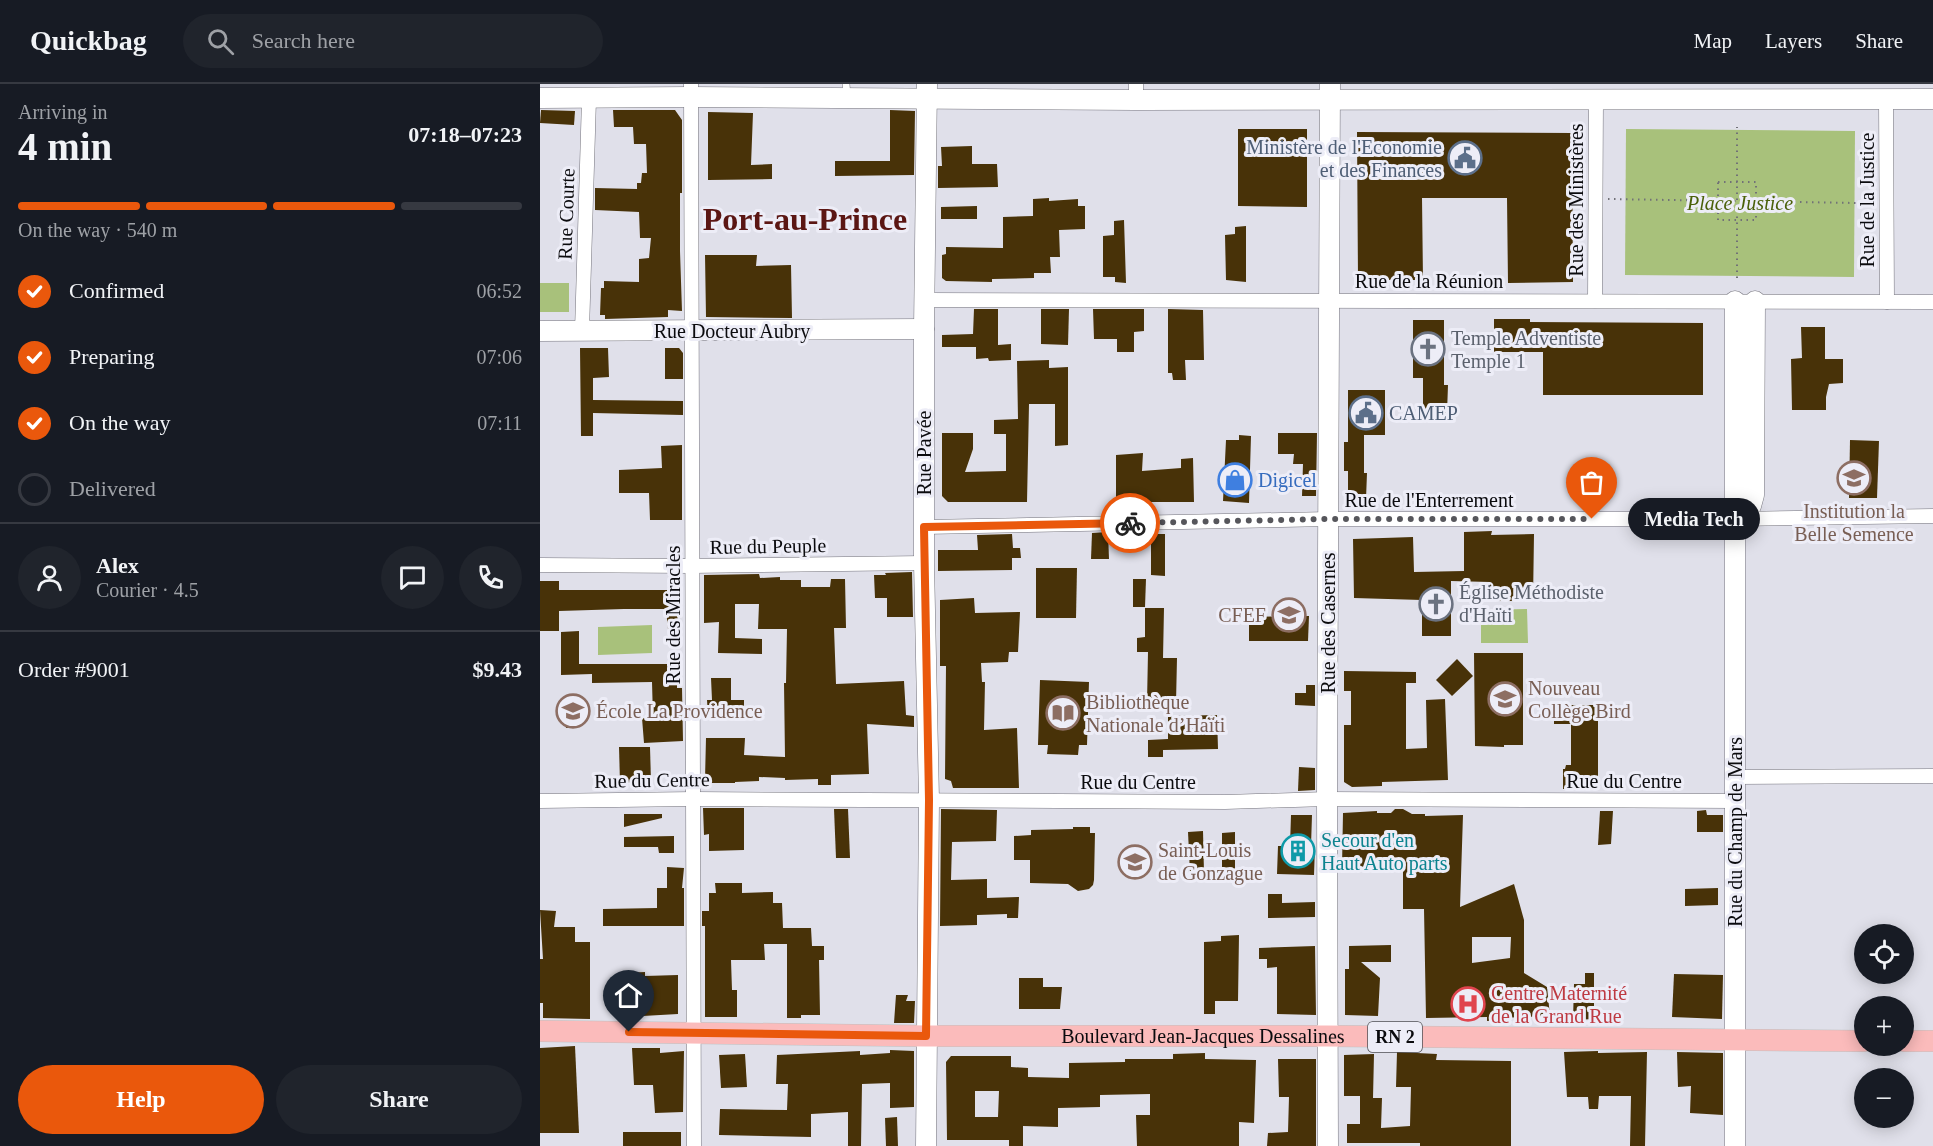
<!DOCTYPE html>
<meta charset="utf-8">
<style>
:root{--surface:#171b24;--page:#20242c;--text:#f1f3f6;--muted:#9ea1a6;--line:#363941;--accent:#ea580c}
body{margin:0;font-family:"Times New Roman",serif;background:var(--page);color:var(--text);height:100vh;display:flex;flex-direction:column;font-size:22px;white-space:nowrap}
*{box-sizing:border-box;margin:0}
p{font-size:20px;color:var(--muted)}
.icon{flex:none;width:33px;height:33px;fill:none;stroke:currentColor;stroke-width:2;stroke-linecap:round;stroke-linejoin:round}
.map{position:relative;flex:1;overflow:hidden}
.details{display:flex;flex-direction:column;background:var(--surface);width:540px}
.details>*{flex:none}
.fabs{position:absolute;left:1314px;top:840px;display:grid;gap:12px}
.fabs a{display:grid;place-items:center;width:60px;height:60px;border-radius:50%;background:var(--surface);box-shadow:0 3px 15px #0003;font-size:30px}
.pin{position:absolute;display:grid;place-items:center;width:51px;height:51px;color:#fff;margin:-62px -26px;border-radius:50% 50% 50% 0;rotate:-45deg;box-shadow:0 0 6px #0007}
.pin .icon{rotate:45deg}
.courier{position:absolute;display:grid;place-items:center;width:60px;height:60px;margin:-30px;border:4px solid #ea580c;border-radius:50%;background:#fff;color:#222;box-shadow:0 2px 8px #0007}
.bubble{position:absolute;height:42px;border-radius:21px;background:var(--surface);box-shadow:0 3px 15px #0003;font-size:20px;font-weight:600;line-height:42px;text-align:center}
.overview em{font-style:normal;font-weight:600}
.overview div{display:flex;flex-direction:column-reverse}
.overview{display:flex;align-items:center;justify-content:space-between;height:102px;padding:0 18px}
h1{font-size:39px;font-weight:600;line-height:45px}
.bar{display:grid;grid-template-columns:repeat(4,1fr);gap:9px 6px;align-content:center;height:72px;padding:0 18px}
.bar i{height:8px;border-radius:4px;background:var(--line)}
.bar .selected{background:var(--accent)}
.bar p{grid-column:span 4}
.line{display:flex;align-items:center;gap:15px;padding:0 18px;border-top:2px solid var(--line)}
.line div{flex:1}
.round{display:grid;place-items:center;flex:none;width:63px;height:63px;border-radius:32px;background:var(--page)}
ol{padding:0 18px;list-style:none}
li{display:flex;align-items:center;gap:18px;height:66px}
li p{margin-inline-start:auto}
li .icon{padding:6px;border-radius:50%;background:var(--accent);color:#fff;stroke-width:4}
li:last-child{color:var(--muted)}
li i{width:33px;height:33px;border:3px solid var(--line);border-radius:50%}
.cta{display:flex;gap:12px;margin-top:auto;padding:12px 18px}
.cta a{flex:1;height:69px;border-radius:36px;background:var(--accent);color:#fff;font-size:24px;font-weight:600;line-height:69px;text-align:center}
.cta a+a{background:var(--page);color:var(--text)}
header{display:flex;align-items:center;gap:36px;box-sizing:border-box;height:84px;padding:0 30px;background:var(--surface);border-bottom:2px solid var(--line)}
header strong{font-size:28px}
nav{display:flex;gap:33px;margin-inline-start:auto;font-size:21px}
.search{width:420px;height:54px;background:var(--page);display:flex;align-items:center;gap:15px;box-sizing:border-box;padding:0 21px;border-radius:33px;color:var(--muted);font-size:22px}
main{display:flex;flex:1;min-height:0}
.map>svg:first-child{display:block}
</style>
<header>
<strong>Quickbag</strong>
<div class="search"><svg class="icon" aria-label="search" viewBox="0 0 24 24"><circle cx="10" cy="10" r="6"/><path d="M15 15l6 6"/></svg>Search here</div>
<nav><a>Map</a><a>Layers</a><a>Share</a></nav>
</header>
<main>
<section class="details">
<div class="overview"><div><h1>4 min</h1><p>Arriving in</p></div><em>07:18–07:23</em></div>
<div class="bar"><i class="selected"></i><i class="selected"></i><i class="selected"></i><i></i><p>On the way · 540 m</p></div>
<ol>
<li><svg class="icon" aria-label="check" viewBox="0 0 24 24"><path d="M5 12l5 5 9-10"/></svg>Confirmed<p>06:52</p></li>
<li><svg class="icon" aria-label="check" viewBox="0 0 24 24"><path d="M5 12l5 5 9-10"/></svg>Preparing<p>07:06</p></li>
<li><svg class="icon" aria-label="check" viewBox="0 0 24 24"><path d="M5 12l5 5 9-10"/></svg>On the way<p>07:11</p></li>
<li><i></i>Delivered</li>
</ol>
<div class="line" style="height:108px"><a class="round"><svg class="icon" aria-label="person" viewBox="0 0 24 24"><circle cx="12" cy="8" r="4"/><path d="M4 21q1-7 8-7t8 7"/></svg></a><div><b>Alex</b><p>Courier · 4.5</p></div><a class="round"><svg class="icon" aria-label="chat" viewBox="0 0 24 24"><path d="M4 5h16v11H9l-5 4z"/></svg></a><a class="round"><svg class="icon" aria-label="phone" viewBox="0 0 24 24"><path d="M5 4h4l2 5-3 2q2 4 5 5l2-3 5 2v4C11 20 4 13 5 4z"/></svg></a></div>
<div class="line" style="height:78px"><div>Order #9001</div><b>$9.43</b></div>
<div class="cta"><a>Help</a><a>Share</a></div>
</section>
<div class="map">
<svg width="1393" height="1062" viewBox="0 0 1393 1062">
<rect width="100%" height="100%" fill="#e0e0ea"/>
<!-- green -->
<g fill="#a8c17b">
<path d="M1086 45 1315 47 1314 193 1085 191Z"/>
<rect x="0" y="199" width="29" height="29"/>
<path d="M987 525 988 559H941V526Z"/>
<path d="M112 541V569L58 571V543Z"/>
</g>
<!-- building -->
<g fill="#483208" fill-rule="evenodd">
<path d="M1 26 35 27 34 41 0 39Z"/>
<path d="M73 26H135L142 36V109H140V167L142 227 128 226V233L65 235V231H60L61 204H64V197L99 198V175L109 174 111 154H100L99 128 55 126V104L97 105V99H101L102 89H107L106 60H94L93 43H74Z"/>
<path d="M350 26 375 27 374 91 295 92V77H350Z"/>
<path d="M168 28 213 29 211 81 232 80V95L168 96Z"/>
<path d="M698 45H767V123L698 122Z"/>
<path d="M817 48 1032 49 1033 198 968 199 967 114H882L883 196H818Z"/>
<path d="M432 62V80H457L458 103 398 104V82H402L401 63Z"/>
<path d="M509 114V117L538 115V122H545V145L519 146 520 173H510L511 189H494V194L452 195V198L406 197 402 194V171L406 170V163L463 164V133L493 132V115Z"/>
<path d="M437 122V135H401V123Z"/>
<path d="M584 136 586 199 575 198V193H563V152L574 151V137Z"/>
<path d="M706 142V198L686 196 685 151 695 150V143Z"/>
<path d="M165 171H217L216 182 251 181 252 234 166 233Z"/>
<path d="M434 225H458V261L471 260V276L449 277 448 274 436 275V263H402V251L433 250Z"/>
<path d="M501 225H529L528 261 501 260Z"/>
<path d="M553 225H604V247L594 248V268H577V255H554Z"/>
<path d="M628 225 663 226 664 276H645L646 296H633L632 289H628Z"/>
<path d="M954 235H990V238L1163 239V311H1003V268H954Z"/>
<path d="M873 236H904V301H908L907 329H883V294H873Z"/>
<path d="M1261 243H1285V275H1303V299L1289 300 1286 313V326H1252L1251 275 1262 274Z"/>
<path d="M40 264H68L69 293 53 294V316L143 317V331L53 329V352H41Z"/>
<path d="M125 264H139L143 269V295H125Z"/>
<path d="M509 276V284L528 283V361L515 362V320H489L487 418H408L402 412V349H433V365L425 388 466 387V350H454V336L478 335 477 277Z"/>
<path d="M808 306H845V351H824V389H827L826 415H808V387H804V358H808Z"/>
<path d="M738 349H777L776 412H762L763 380H753L754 370H738Z"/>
<path d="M699 351 711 352 709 419 683 417 686 356H699Z"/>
<path d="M1310 356 1339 357 1337 414H1309Z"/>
<path d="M142 361V436H110L109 409H79V386L122 384 121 362Z"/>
<path d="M603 369 602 387 641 384V375L653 374 654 418H576V371Z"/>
<path d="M952 447 951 451 994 450 993 517H950V498L911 497V552H882V516L814 514 813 455 873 453 874 488 924 487V448Z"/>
<path d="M568 448 569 475H551L552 449Z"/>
<path d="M472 450 473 464H480L481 474H472V486L398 487V466H438L437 451Z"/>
<path d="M611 450H625V492L611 491Z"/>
<path d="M496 484H537L536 534H496Z"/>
<path d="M372 488 373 533H347V514H335L334 491H346L345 489Z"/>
<path d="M219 490 220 494 240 493V496H261V503H290L291 495H305L306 544H294L296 600 364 597 366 631 374 632V643L327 640 329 690 291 691V701H278V695L245 696V694L219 693V697L195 698V699H169L165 695 166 654H205L204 671 245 673 244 599H246L247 545H218L219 520H195V554L222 555V570L178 569 179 538 164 539V491Z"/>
<path d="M593 495H606L605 523H593Z"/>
<path d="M0 497H19V506H137L138 544 128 545 126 525H84L19 527V547H0Z"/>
<path d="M434 514 435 529 480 528 478 568H469L468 578 441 579 442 598H445L444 646 477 644 479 704H413L411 697 405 695 406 582H400V516Z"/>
<path d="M605 524H624L623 574H637L636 619H607L608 568H597V554L605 553Z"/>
<path d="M769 532 768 557H709V533Z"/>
<path d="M39 547V580H137V604H142L143 657 104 659 102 634H113L112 598 52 599V590L21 591V548Z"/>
<path d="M934 569H983V661H964V663L935 662Z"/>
<path d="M917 575 933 592 912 612 896 596Z"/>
<path d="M804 587 876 588V599H866V665L887 664 886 616 905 615 908 696 842 698V702L812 703 804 698V641H811V607H804Z"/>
<path d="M171 594H191V616H204V631H168L167 616H172Z"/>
<path d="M500 596 549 598 547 661H539L538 671 507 670 508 661H498Z"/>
<path d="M766 601H775V622L755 621V609H766Z"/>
<path d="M24 612 38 613 37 644H26Z"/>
<path d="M1014 621H1058V697H1056V706L1023 705V685H1025L1026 681H1031V640H1014Z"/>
<path d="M677 631 678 665 623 666V673H608V656L628 655V632Z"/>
<path d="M79 663H110L111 698 80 699Z"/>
<path d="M759 683 775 684V706L758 707Z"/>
<path d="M163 724H204V766L169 767V750L164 751Z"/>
<path d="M294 725H308L310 774H296Z"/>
<path d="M401 725 457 726 456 757 412 758 411 796 447 795V814L479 813 478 834H467V830L437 831V841L400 842Z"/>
<path d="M855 725H863L872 730H885V732L923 731 920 823 974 800 984 836V889L1007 903 1010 932 958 934V936L947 937V933L886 934 884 825H863V782L802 783 803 729 837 727V729H851ZM932 853H971L970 874 932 879Z"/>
<path d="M1166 726 1167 731H1183V748H1157V727Z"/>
<path d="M1060 727H1073L1071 760 1058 761Z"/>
<path d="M84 730H122V734L84 743Z"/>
<path d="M751 731H772L771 762H775L774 791 737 790 738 762H750Z"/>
<path d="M533 743H550V749H555L554 796 553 801 549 805 538 807 528 800 490 799V776H474V752L491 751V746L533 745Z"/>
<path d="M663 747 664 789H650L648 748Z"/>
<path d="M695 748V789H682V749Z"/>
<path d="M134 752V769H119L118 763H84V753Z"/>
<path d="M127 783 144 784 142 804H144V842H63V825L117 824V804H127Z"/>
<path d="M175 799H202V809L233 808V819H242L243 844H271L272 862H284V876H279L280 931H261V934H247V860H224L225 876H191L192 906H197V933H165V842H162V827H169V809H176Z"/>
<path d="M1178 804V821L1145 822V805Z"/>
<path d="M728 810H742V819L775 818V833L728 834Z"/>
<path d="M0 826 16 827 14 843H35V858H50V935L3 934V919H0V875H3Z"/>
<path d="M699 851 698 917H675V930H664V858L681 857V852Z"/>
<path d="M851 861V878H821L840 894 838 932 805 931V885H809V862Z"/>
<path d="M775 862 776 931 737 930V883L727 884V875H719V864Z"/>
<path d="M105 888V892L138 891V930L85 933V889Z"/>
<path d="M1045 889H1054V935L1033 936 1034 900H1045Z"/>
<path d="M1134 890 1183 891 1182 935 1132 933Z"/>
<path d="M479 894H503V903H522L520 925H479Z"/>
<path d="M356 911H368L366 917H375L374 939H354Z"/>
<path d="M35 962 39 1049H0V964Z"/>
<path d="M92 964H120V969L144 967 143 1028 115 1029 113 1001H94Z"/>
<path d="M350 966 374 967V1023L350 1024V999L322 1000 321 1062H308V1028L271 1030V1053L179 1051 180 1025 247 1026 248 1000H236L237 971 320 967V971L350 969Z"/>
<path d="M1058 967V969L1107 968 1105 1062H1090L1091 1012H1059L1058 1025H1049L1048 1013H1027L1024 968Z"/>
<path d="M857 968 897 970 896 976 971 977V1062H880V1059H807V1040H820V1012H804V971L834 970 833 1014H842L841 1044 870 1042 871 1003H856Z"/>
<path d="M1137 968 1183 969V1031L1150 1029 1151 1002 1138 1003Z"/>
<path d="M665 969V975L716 976 714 1039 699 1038V1062H597L596 1031H610V1010L560 1011V1023L518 1024V1043L483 1042V1062H469V1056H407L406 978 411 972H471V983L488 984V993L529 994V979L585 978V975H633V970ZM435 1007H459L458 1033H435Z"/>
<path d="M205 970 207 1003 181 1004 179 971Z"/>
<path d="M738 975H776V1062H727L728 1049 748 1048 749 1013H739Z"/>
<path d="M357 1033 358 1062H346L345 1034Z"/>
<rect x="83" y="1048" width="58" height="14"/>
</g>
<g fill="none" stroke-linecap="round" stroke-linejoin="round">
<defs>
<path id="lane" d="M306 0 307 13"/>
<g id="street">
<path d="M151 0 154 1062"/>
<path d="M596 0V16"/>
<path d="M1346 15 1347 218"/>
<path d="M384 216 1393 218"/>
<path d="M1055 217 1056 15"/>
<path d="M42 247 49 15"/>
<path d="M384 443 789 435H1196L1393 432"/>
<path d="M0 481 151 482 384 479"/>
<path d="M1195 693 1393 692"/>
<path d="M0 717 154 715 685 718 787 715 1195 717"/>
</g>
<g id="secondary">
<path d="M0 14 150 13 596 16 1393 15"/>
<path d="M0 247 384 245"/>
<path d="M1196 435 1211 422 1214 411 1215 217"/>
<path d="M386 1062 389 716 384 479V245L387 0"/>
<path d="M788 1062 787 715 790 0"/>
<path d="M1195 1062V217"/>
</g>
<g id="primary">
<path id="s1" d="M0 947 386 952H787L1324 957"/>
<path d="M1364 957H1393"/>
</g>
</defs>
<!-- lane casing -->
<use href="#lane" stroke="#74737c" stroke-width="8"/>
<!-- street casing -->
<use href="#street" stroke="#74737c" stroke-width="15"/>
<!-- secondary casing -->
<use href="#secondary" stroke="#74737c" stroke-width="21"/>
<!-- primary casing -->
<use href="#primary" stroke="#c0c0c0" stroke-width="22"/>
<!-- path -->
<g stroke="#717177" stroke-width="2" stroke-dasharray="1.5 4.5" stroke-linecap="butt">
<rect x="1178" y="98" width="38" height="38"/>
<path d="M1068 115 1317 119"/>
<path d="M1197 194V43"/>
</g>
<!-- lane -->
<use href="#lane" stroke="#fff" stroke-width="7"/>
<!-- street -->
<use href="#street" stroke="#fff" stroke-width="14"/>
<!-- secondary -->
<use href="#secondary" stroke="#fff" stroke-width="20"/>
<!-- primary -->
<use href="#primary" stroke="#fbbbbb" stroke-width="21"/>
</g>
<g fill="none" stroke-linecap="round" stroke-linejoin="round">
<!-- done -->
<path stroke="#56565b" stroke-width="6" stroke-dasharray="0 10.8" d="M590 439 789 435H1052"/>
<!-- route -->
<path stroke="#ea580c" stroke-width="8" d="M89 948 386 952 389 716 384 443 590 439"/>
</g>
<!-- icons -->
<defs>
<symbol id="civic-ring" viewBox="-11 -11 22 22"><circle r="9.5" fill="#ededf7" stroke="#5c6f8a" stroke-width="1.5"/><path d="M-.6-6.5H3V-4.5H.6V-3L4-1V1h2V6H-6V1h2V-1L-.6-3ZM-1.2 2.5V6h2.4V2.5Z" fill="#5c6f8a"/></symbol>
<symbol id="church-ring" viewBox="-11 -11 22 22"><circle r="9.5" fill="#ededf7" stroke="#6b7280" stroke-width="1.5"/><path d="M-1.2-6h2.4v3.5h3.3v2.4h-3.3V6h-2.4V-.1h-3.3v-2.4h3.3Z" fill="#6b7280"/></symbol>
<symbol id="university-ring" viewBox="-11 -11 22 22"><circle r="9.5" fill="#ededf7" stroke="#8d6e63" stroke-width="1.5"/><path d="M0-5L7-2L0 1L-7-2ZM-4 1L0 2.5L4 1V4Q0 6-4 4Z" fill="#8d6e63"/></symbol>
<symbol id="shop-ring" viewBox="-11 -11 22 22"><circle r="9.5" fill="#ededf7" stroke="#3f7fe0" stroke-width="1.5"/><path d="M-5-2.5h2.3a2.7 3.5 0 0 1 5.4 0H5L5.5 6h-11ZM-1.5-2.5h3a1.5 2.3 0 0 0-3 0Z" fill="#3f7fe0"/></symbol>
<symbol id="school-ring" viewBox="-11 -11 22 22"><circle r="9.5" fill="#ededf7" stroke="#8d6e63" stroke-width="1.5"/><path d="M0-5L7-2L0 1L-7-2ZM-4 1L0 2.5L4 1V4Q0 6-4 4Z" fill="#8d6e63"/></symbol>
<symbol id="library-ring" viewBox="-11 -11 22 22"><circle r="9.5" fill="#ededf7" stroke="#8d6e63" stroke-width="1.5"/><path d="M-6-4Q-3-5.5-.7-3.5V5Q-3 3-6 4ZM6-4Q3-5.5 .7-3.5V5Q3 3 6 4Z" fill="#8d6e63"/></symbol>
<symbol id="building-ring" viewBox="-11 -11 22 22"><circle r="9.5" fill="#ededf7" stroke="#0f9aa8" stroke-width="1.5"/><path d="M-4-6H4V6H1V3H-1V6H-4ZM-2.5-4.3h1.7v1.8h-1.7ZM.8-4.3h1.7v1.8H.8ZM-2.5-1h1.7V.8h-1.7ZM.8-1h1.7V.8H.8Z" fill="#0f9aa8"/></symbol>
<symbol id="hospital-ring" viewBox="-11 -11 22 22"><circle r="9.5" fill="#ededf7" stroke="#e0444e" stroke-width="1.5"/><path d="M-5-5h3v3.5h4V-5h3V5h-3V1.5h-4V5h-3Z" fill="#e0444e"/></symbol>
</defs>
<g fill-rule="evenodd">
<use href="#civic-ring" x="906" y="55" width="38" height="38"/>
<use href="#church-ring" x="869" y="246" width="38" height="38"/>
<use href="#civic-ring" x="807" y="310" width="38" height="38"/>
<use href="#university-ring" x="1295" y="375" width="38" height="38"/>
<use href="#shop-ring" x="676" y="377" width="38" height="38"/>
<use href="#church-ring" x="877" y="501" width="38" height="38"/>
<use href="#school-ring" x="730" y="512" width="38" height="38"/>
<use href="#school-ring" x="946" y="596" width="38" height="38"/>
<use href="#school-ring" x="14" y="608" width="38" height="38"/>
<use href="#library-ring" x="504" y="610" width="38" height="38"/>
<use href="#building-ring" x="739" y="748" width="38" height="38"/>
<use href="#university-ring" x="576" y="759" width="38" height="38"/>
<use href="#hospital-ring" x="909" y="901" width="38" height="38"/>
</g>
<g text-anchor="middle" stroke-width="6" stroke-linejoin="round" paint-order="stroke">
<!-- shield labels -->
<rect fill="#ededf7" stroke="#4f4f54" stroke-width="1.5" x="828" y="938" width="54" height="30" rx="4.5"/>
<g font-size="18" font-weight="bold" fill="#0b0b0e">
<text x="855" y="959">RN 2</text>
</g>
<!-- service labels -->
<g font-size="20" fill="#4e5e75" stroke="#ededf7" text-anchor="end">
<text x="902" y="70">Ministère de l'Economie<tspan x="902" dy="23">et des Finances</tspan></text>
<text x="849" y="336" text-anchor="start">CAMEP</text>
</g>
<!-- street labels -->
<g font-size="20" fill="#0b0b0e" stroke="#ededf7">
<text transform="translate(1036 116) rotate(-90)" y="7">Rue des Ministères</text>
<text transform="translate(1327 116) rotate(-90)" y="7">Rue de la Justice</text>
<text transform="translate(26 130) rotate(-88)" y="7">Rue Courte</text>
<text x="889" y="204">Rue de la Réunion</text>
<text x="192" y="254">Rue Docteur Aubry</text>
<text transform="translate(384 369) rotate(-90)" y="7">Rue Pavée</text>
<text x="889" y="423">Rue de l'Enterrement</text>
<text transform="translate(228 462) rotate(-1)" y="7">Rue du Peuple</text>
<text transform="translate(133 531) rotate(-90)" y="7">Rue des Miracles</text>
<text transform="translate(788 539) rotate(-90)" y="7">Rue des Casernes</text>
<text transform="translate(112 696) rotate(-1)" y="7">Rue du Centre</text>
<text x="1084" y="704">Rue du Centre</text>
<text x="598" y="705">Rue du Centre</text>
<text transform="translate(1195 748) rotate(-90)" y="7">Rue du Champ de Mars</text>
<text dy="7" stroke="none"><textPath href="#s1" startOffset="663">Boulevard Jean-Jacques Dessalines</textPath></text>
</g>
<!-- park labels -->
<g font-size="20" font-style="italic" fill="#4a6009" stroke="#ededf7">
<text x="1200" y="126">Place Justice</text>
</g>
<!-- worship labels -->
<g font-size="20" fill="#5b616d" stroke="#ededf7" text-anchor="start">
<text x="911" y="261">Temple Adventiste<tspan x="911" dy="23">Temple 1</tspan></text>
<text x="919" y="515">Église Méthodiste<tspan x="919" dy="23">d'Haïti</tspan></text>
</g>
<!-- shop labels -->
<g font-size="20" fill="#366cbe" stroke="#ededf7" text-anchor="start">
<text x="718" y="403">Digicel</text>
</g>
<!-- education labels -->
<g font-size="20" fill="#785e54" stroke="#ededf7" text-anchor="start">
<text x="1314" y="434" text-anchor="middle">Institution la<tspan x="1314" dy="23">Belle Semence</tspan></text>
<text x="726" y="538" text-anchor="end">CFEF</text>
<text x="988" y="611">Nouveau<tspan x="988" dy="23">Collège Bird</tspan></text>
<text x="546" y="625">Bibliothèque<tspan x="546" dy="23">Nationale d’Haïti</tspan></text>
<text x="56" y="634">École La Providence</text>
<text x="618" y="773">Saint-Louis<tspan x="618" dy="23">de Gonzague</tspan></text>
</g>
<!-- culture labels -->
<g font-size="20" fill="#0d838f" stroke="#ededf7" text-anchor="start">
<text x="781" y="763">Secour d'en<tspan x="781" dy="23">Haut Auto parts</tspan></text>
</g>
<!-- health labels -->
<g font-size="20" fill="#be3a42" stroke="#ededf7" text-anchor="start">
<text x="951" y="916">Centre Maternité<tspan x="951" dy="23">de la Grand Rue</tspan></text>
</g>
<!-- town labels -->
<g font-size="32" font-weight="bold" fill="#5b1613" stroke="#ededf7">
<text x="265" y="146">Port-au-Prince</text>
</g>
</g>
</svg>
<div class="fabs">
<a><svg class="icon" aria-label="locate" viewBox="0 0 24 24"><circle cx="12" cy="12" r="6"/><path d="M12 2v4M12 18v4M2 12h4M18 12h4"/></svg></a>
<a>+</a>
<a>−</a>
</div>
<div class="pin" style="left:1052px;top:435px;background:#ea580c"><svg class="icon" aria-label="bag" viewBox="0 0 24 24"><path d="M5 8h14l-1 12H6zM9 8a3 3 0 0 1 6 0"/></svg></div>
<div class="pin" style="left:89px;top:948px;background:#1f2937"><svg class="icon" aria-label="home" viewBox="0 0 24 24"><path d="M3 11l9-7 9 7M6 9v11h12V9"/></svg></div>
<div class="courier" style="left:590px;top:439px"><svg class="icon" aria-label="bike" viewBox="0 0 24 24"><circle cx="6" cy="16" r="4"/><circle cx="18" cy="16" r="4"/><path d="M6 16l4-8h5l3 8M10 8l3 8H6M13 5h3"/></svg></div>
<div class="bubble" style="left:1088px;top:414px;width:132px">Media Tech</div>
</div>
</main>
